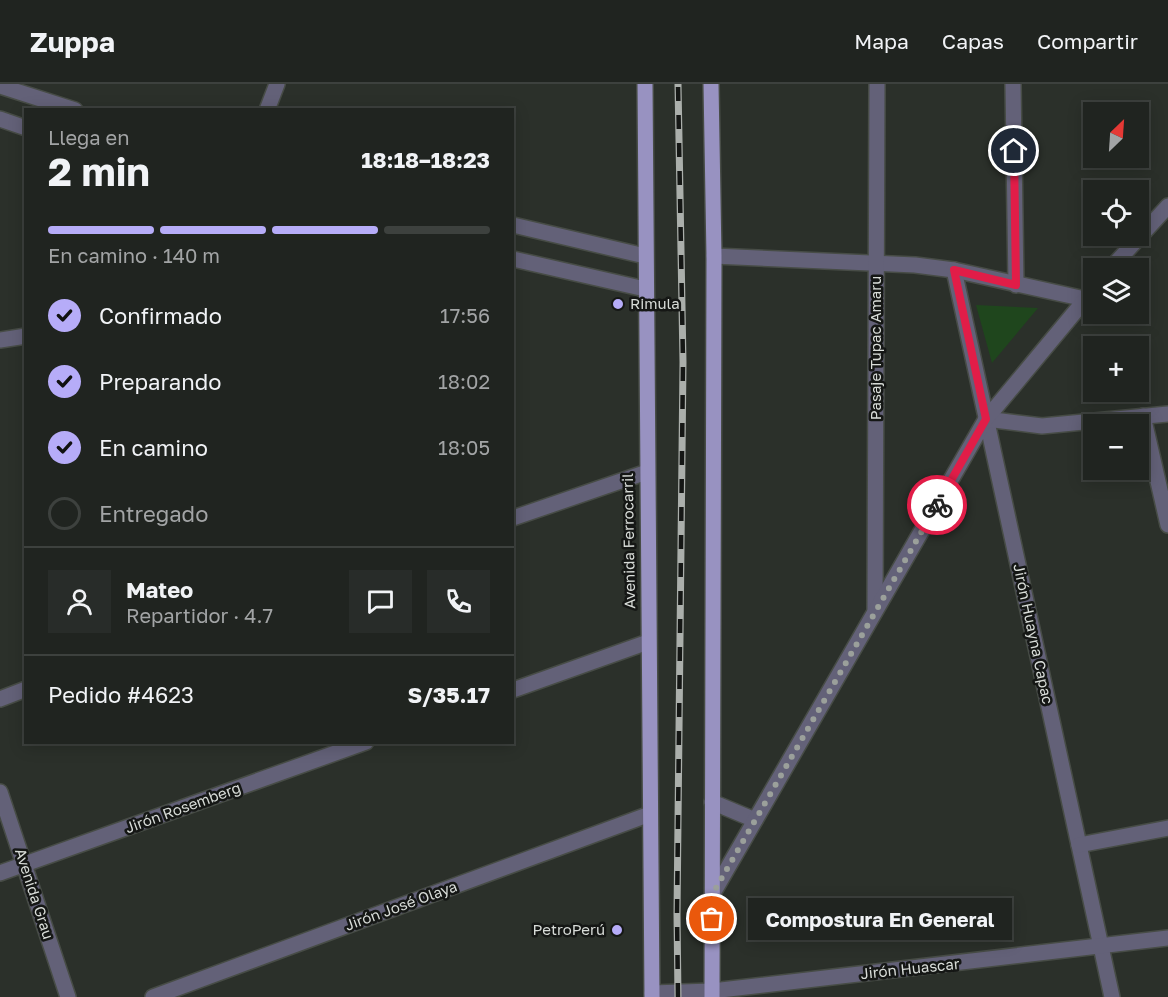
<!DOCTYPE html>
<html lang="es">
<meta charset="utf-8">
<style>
:root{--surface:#202420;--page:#282c29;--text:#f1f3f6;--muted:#a2a4a5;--line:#3d413e;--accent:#b6acf8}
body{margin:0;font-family:"Golos Text",sans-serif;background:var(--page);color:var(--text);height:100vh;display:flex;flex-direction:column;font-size:22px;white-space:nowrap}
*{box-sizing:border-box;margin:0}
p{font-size:20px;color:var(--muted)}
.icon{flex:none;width:33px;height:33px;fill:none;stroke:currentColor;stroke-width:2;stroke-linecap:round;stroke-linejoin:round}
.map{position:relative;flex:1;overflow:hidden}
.panel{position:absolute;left:24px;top:24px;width:490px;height:636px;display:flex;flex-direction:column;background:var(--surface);border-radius:0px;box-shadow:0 3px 15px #0003,0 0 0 2px var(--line)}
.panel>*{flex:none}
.needle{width:39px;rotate:25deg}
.tools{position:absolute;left:1083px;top:18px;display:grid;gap:12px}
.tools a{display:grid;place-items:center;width:66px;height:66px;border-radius:0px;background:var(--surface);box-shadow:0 3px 15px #0003,0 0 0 2px var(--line);font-size:30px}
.pin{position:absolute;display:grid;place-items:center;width:51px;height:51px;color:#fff;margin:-26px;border:3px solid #fff;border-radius:50%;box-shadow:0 2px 6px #0007}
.courier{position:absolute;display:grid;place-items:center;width:60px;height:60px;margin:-30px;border:4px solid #e11d48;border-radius:50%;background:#fff;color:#222;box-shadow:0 2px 8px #0007}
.bubble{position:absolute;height:42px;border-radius:0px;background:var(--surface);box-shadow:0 3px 15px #0003,0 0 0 2px var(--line);font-size:20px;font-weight:700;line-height:42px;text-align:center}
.overview em{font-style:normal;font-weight:700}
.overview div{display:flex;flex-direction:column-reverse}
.overview{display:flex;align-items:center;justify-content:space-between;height:102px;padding:0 24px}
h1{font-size:39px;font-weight:700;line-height:45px}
.bar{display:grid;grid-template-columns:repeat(4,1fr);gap:9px 6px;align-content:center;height:72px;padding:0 24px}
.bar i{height:8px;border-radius:4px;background:var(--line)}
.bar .selected{background:var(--accent)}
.bar p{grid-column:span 4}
.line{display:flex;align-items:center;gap:15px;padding:0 24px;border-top:2px solid var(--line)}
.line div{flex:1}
.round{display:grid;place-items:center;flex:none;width:63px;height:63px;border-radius:0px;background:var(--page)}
ol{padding:0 24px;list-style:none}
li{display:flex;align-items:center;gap:18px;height:66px}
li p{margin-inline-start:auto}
li .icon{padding:6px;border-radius:50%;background:var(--accent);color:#111;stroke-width:4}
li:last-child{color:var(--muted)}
li i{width:33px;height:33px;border:3px solid var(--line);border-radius:50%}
header{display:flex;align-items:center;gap:36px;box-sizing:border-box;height:84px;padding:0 30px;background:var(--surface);border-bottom:2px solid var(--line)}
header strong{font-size:28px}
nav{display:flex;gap:33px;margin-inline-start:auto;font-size:21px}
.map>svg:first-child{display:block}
</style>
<header>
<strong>Zuppa</strong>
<nav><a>Mapa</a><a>Capas</a><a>Compartir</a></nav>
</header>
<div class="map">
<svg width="1168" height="913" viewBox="0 0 1168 913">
<rect width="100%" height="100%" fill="#2b302a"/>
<!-- green -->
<path fill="#1f461d" d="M976 221 1038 224 992 279Z"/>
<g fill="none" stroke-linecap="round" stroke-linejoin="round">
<defs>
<g id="minor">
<path d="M1013 0 1016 201"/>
<path d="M0 2 75 26"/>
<path d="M267 26 277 0"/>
<path d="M0 35 26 44"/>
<path d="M513 141 645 172"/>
<path d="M714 172 915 181 954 186 1085 215"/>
<path d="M513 175 645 205"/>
<path d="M1111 184 1168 122"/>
<path d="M954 186 1112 913"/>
<path d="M0 256 26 252"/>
<path d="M1143 332 1168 441"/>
<path d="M986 335 1042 342 1168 330"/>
<path d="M513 434 647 388"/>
<path d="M875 525 877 0"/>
<path d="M513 606 648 558"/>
<path d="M0 615 26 605"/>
<path d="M0 708 68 913"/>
<path d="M712 718 755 736"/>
<path d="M1079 761 1168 744"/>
<path d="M0 789 366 658"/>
<path d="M712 811 986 335 1094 205"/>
<path d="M652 909 712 907 1168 854"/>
<path d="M153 913 650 730"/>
</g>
<g id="major">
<path d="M645 0 652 913"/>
<path d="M711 0 714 172 712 913"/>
</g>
</defs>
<!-- minor casing -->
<use href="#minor" stroke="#474c46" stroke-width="18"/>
<!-- major casing -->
<use href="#major" stroke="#474c46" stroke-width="18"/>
<!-- minor -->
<use href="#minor" stroke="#636178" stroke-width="15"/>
<!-- major -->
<use href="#major" stroke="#9892c1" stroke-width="15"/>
<defs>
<path id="rail" d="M678 913 677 830 683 278 678 0"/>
</defs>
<!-- rail casing -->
<use href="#rail" stroke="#abafab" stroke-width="7"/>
<!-- rail -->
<use href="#rail" stroke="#151715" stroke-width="4.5" stroke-dasharray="14" stroke-linecap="butt"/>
</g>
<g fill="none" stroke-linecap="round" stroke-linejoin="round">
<!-- done -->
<path stroke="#9ba09b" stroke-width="6" stroke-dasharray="0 10.8" d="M712 835V811L937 421"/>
<!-- route -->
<path stroke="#e11d48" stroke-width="8" d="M937 421 986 335 954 186 1016 201 1014 67"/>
</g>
<!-- markers -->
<g fill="#b6acf8" stroke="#151715" stroke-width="2">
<circle cx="618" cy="220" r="6"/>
<circle cx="617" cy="846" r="6"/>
</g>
<g text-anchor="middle" stroke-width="5" stroke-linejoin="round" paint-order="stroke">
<!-- poi labels -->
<g font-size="15" fill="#d8dcd8" stroke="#151715" text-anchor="start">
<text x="630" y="225">Rimula</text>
<text x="605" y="851" text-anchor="end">PetroPerú</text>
</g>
<!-- street labels -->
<g font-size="15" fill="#d8dcd8" stroke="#151715">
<text transform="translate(876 264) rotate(-90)" y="5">Pasaje Tupac Amaru</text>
<text transform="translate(629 457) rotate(-91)" y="5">Avenida Ferrocarril</text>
<text transform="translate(1033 550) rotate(78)" y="5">Jirón Huayna Capac</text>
<text transform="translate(183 724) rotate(-20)" y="5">Jirón Rosemberg</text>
<text transform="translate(34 810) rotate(72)" y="5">Avenida Grau</text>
<text transform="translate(401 822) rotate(-20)" y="5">Jirón José Olaya</text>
<text transform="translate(910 885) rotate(-6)" y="5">Jirón Huascar</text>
</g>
</g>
</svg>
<div class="tools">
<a><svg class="needle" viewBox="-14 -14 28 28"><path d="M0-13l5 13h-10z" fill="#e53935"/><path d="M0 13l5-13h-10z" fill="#a2a4a5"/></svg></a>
<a><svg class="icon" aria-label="locate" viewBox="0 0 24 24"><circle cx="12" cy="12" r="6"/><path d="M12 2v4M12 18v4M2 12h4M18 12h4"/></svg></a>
<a><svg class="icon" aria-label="layers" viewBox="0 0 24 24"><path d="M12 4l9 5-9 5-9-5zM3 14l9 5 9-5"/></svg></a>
<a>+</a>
<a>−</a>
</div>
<div class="pin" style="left:712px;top:835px;background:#ea580c"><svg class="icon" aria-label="bag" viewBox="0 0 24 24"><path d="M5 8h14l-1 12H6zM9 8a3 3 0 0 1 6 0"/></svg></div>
<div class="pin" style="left:1014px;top:67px;background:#1f2937"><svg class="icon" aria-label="home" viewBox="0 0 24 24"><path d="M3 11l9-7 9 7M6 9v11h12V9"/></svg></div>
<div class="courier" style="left:937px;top:421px"><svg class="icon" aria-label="bike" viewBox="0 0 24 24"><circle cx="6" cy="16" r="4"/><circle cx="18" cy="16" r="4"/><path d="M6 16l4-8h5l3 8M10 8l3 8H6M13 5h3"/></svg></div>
<div class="bubble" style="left:748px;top:814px;width:264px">Compostura En General</div>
<section class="panel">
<div class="overview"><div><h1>2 min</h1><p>Llega en</p></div><em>18:18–18:23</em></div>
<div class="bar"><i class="selected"></i><i class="selected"></i><i class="selected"></i><i></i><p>En camino · 140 m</p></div>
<ol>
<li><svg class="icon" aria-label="check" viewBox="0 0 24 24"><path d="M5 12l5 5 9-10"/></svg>Confirmado<p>17:56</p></li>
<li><svg class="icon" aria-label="check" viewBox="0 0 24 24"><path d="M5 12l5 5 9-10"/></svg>Preparando<p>18:02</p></li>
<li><svg class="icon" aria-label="check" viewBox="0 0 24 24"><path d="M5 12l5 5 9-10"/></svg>En camino<p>18:05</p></li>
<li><i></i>Entregado</li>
</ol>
<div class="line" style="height:108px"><a class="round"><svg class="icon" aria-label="person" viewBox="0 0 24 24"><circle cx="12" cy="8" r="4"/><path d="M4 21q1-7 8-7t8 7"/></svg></a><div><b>Mateo</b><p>Repartidor · 4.7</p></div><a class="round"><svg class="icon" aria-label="chat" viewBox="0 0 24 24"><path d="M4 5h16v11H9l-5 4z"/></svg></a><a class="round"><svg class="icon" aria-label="phone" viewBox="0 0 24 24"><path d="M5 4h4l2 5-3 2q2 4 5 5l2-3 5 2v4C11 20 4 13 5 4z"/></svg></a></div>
<div class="line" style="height:78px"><div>Pedido #4623</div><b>S/35.17</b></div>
</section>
</div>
